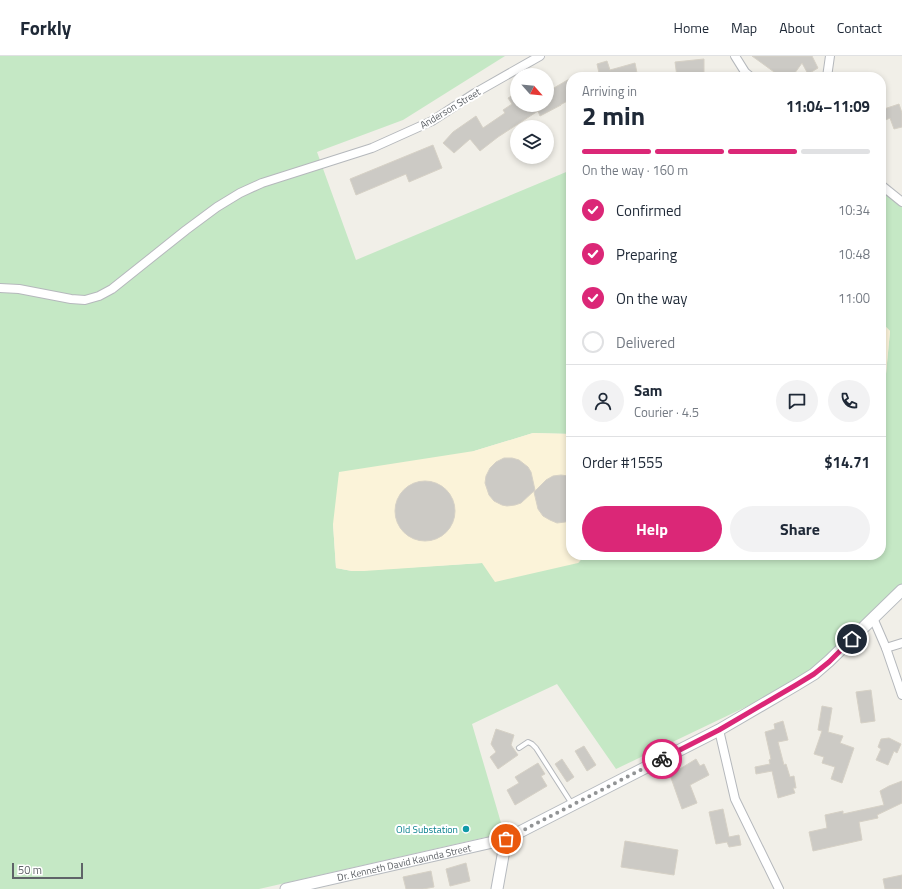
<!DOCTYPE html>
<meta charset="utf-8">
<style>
:root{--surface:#fff;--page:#f2f2f3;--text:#1f2937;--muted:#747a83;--line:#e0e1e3;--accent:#db2777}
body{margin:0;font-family:"Titillium Web",sans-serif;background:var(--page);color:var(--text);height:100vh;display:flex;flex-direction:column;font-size:15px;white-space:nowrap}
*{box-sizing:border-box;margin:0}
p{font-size:13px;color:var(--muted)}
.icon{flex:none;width:22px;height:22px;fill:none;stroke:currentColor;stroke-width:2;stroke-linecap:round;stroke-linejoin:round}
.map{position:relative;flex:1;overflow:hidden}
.drawer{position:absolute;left:566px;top:16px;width:320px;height:488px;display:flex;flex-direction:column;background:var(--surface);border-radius:16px;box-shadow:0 2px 6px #0003}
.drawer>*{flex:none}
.needle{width:26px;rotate:117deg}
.controls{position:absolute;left:510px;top:12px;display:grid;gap:8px}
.controls a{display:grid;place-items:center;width:44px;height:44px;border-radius:50%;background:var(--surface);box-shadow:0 2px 6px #0003;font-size:20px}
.scale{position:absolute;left:12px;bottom:10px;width:71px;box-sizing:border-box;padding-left:4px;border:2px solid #5f6368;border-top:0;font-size:11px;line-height:14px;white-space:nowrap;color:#5f6368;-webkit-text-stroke:3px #fff;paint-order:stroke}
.pin{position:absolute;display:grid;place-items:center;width:34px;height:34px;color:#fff;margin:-17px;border:2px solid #fff;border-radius:50%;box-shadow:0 1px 4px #0007}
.courier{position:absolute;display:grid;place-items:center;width:40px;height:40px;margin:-20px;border:3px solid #db2777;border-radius:50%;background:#fff;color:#222;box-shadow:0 1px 5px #0007}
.overview em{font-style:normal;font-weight:700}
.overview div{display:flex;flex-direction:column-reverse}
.overview{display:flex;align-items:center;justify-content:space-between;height:68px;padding:0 16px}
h1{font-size:26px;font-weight:700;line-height:30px}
.bar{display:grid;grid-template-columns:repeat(4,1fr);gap:6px 4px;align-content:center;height:48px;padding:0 16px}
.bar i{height:5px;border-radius:3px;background:var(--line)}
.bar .on{background:var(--accent)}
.bar p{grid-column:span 4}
.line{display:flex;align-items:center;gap:10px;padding:0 16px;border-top:1px solid var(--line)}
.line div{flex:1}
.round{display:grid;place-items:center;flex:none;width:42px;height:42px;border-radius:21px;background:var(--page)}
ol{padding:0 16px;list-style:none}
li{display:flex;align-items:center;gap:12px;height:44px}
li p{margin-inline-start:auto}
li .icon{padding:4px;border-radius:50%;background:var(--accent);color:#fff;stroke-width:4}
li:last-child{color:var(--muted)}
li i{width:22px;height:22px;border:2px solid var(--line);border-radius:50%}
.button{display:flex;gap:8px;margin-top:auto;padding:8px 16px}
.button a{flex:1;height:46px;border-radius:24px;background:var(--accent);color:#fff;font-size:16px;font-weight:700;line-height:46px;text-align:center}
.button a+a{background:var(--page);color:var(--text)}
header{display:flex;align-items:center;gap:24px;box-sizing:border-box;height:56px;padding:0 20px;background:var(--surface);border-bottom:1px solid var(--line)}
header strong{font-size:19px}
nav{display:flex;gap:22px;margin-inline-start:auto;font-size:14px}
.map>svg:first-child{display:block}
</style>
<header>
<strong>Forkly</strong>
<nav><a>Home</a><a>Map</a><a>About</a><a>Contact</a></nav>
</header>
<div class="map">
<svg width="902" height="833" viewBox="0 0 902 833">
<rect width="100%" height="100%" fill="#f1efe8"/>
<!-- green -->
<path fill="#c5e8c5" d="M0 0H505L403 64 317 96 356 204 571 114V378L533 377 474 395 333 468 336 512 352 515 482 507H578L585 499H881V323L886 318 890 275 881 266V129L902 146V534L829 605 754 647 616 713 557 628 472 668 504 777 259 833H0Z"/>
<!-- sand -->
<g fill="#fbf3d9">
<path d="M881 266 890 275 886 318 881 323Z"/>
<path d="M533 377 571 378V499H585L578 507 495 526 482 507 364 515H352L336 512 333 468 339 416 474 395Z"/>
</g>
<!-- building -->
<g fill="#cccac5" stroke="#d6d1c6">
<path d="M752 0H812L818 12 808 18 802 7 792 21H781Z"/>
<path d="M704 3V21H677L675 6Z"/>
<path d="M607 5 610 14 635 7 637 17 618 21H593V19L599 17 597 8Z"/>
<path d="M571 22V43L560 49H561L540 60 538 55 498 81 480 95 470 83 454 97 443 87 453 76 476 60 483 72 505 57 503 54 512 48 508 42 517 37V49H547V36Z"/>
<path d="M899 48 902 57V71L894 73 890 62 881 66V54Z"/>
<path d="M433 89 442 112 409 126 406 118 356 139 350 123Z"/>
<path d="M504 402H512L519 404 528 411 531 416 535 434 521 447 515 449 507 450 502 449 494 445 489 439 485 427 486 420 490 412 496 406Z"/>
<path d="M561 419 568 420 571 422V464L565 466 557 467 550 464 543 460 538 453 534 436 546 424 553 420Z"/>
<circle cx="425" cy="455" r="30"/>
<path d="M871 634 875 665 861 667 856 636Z"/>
<path d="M822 650 832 652 828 676 843 680 840 687 854 692 842 727 831 723 835 711 822 707 824 701 814 698 822 675 818 674Z"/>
<path d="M783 665 788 684 778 686 784 709 786 708 790 721 794 720 796 732H793L795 737 778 742 772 715 756 718 755 711 770 708 769 704 771 703 765 676 775 673 774 668Z"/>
<path d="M496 673 514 679 511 689 518 699 498 713 490 701 496 696 491 688Z"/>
<path d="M889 682 901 688 897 697 894 695 888 709 876 704 881 693 878 691 881 683Z"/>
<path d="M584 690 596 709 587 715 575 695Z"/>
<path d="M562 703 574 721 567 726 555 708Z"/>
<path d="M696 703 700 710 704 708 709 719 690 729 697 747 682 753 670 719Z"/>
<path d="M538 707 545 718 541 720 547 730 515 749 507 734 519 727 515 721Z"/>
<path d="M902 725V747L877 759 878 762 859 766 862 784 813 795 809 776 827 772 825 759 843 755V758L884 749 880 735 889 730Z"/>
<path d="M723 753 729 781 739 779 741 789 729 791 727 786 716 788 709 756Z"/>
<path d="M625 785 678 794 674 819 621 811Z"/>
<path d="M466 807 470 825 450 830 446 813Z"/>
<path d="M431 815 434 831 423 833H406L403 821Z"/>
<path d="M902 819V833H885L883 823Z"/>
</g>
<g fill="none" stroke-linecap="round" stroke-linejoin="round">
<defs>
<path id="lane" d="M519 692 528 686 532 688 536 692 572 748"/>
<g id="street">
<path d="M735 0 745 16 751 21"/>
<path d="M827 21 830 0"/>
<path d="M881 129 902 146"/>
<path d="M0 232 19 233 71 243 85 244 99 240 112 233 186 174 217 151 240 137 262 127 372 92 432 65 475 37 540 0"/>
<path d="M873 562 886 592 902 639"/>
<path d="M886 592 902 587"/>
<path d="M719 674 735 743 779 833"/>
</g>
<g id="secondary">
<path id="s1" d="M286 833 506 783 623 723 719 674 796 629 814 618 829 605 902 534"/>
<path d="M497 833 506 783"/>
</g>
</defs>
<!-- lane casing -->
<use href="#lane" stroke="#b5b8bc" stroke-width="6"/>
<!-- street casing -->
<use href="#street" stroke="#b5b8bc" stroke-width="10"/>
<!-- secondary casing -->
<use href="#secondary" stroke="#b6babf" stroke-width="13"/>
<!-- lane -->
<use href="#lane" stroke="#fff" stroke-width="4"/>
<!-- street -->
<use href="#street" stroke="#fff" stroke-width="8"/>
<!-- secondary -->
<use href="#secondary" stroke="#fff" stroke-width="11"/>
</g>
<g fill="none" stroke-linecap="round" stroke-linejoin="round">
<!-- done -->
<path stroke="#929495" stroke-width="4" stroke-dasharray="0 7.2" d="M506 783 662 703"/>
<!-- route -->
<path stroke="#db2777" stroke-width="5" d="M662 703 719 674 796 629 814 618 829 606 852 583"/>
</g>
<!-- markers -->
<circle fill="#0f9aa8" stroke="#fff" stroke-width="1.5" cx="466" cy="773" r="4"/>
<g text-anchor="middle" stroke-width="4" stroke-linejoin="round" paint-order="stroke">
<!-- street labels -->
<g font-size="10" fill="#5f6368" stroke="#fff">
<text transform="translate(450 52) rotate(-31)" y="4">Anderson Street</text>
<text dy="4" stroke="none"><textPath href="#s1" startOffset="121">Dr. Kenneth David Kaunda Street</textPath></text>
</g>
<!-- culture labels -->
<g font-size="10" fill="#0d838f" stroke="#fff" text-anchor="end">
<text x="458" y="777">Old Substation</text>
</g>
</g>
</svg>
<div class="controls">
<a><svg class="needle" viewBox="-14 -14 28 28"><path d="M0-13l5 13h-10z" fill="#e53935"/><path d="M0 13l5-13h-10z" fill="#747a83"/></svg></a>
<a><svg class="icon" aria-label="layers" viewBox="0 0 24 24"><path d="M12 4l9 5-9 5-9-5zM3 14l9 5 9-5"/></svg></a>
</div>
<div class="scale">50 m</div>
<div class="pin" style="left:506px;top:783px;background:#ea580c"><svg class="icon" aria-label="bag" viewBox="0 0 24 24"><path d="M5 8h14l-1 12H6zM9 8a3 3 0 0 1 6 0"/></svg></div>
<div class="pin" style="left:852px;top:583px;background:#1f2937"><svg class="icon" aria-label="home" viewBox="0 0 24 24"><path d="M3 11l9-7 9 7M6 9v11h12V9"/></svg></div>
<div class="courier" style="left:662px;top:703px"><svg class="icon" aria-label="bike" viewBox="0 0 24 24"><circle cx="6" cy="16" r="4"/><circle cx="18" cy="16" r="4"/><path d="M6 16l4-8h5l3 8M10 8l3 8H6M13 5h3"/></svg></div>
<section class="drawer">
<div class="overview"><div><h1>2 min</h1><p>Arriving in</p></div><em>11:04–11:09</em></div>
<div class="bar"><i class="on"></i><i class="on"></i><i class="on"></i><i></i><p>On the way · 160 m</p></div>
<ol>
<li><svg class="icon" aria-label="check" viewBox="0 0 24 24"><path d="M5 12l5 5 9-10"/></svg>Confirmed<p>10:34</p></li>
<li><svg class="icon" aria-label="check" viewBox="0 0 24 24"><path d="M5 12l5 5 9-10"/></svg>Preparing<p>10:48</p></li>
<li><svg class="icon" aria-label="check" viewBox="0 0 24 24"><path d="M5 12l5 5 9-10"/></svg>On the way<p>11:00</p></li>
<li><i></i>Delivered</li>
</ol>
<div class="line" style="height:72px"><a class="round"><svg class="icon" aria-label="person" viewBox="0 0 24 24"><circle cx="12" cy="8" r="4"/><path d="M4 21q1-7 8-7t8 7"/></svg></a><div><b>Sam</b><p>Courier · 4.5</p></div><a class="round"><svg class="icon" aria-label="chat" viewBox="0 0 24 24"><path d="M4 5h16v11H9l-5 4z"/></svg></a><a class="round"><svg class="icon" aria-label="phone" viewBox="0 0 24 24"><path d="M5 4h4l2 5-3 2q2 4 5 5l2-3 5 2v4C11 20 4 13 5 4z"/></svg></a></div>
<div class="line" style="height:52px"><div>Order #1555</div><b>$14.71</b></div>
<div class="button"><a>Help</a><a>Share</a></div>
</section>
</div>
